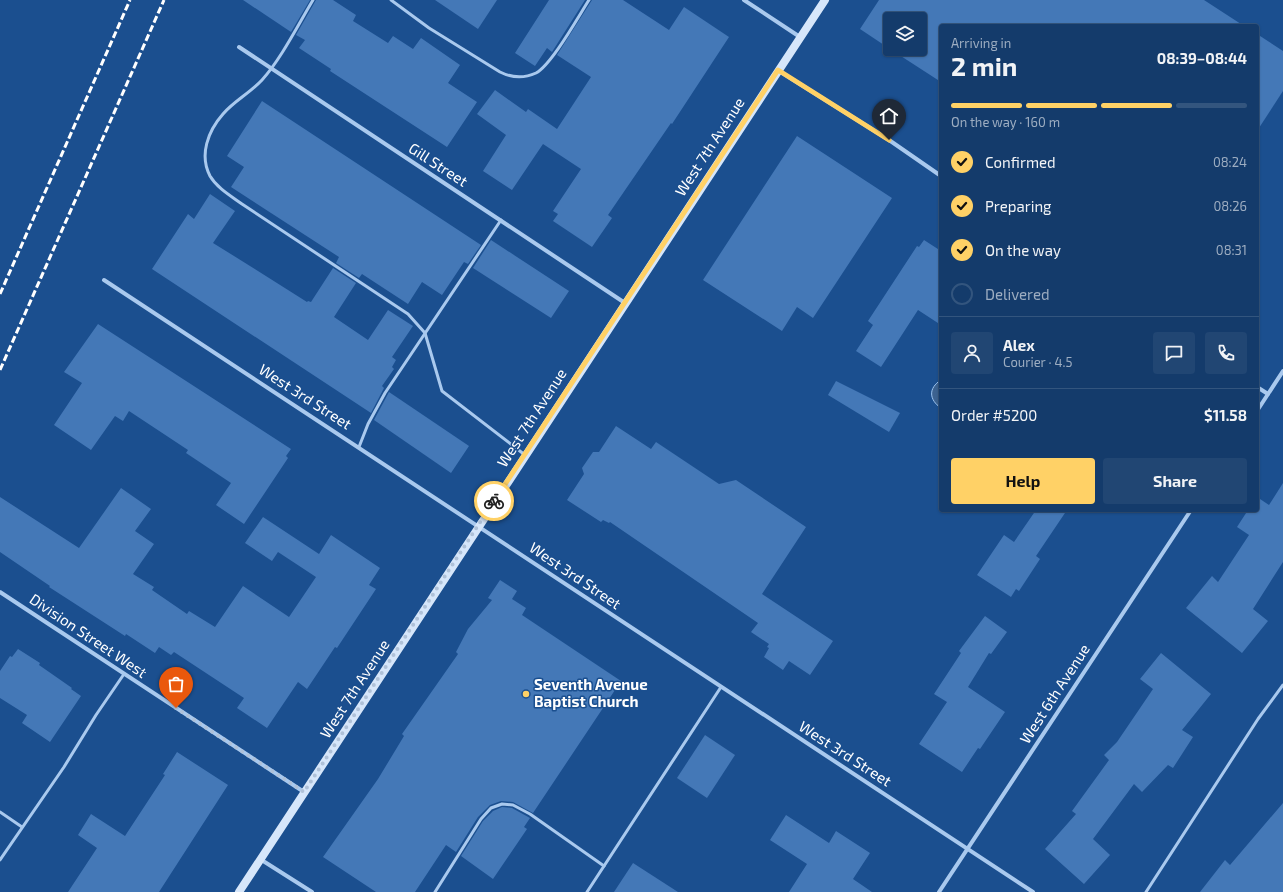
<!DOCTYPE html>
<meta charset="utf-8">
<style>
:root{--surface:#143b6b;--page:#214673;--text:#f1f3f6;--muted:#9dadc1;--line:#33557e;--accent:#ffd166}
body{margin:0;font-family:"Exo 2",sans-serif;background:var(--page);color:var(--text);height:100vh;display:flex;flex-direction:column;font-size:15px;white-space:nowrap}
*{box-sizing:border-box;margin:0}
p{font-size:13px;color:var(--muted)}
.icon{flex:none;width:22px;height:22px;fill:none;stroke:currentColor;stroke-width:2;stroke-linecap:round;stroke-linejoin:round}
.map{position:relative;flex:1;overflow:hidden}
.sheet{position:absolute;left:939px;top:24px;width:320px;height:488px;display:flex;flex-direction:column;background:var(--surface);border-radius:4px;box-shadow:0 1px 3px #0004,0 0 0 1px var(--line)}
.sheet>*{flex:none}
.tools{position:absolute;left:883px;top:12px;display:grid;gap:8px}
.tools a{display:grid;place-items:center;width:44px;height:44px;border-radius:4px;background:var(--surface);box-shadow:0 1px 3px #0004,0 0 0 1px var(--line);font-size:20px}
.pin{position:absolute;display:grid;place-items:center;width:34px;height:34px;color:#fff;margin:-41px -17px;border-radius:50% 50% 50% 0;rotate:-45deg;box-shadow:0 0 4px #0007}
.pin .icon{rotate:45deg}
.courier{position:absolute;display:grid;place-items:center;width:40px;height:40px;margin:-20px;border:3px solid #ffd166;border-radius:50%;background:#fff;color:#222;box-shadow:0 1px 5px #0007}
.headline em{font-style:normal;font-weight:700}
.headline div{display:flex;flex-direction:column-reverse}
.headline{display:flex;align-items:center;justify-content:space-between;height:68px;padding:0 12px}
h1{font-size:26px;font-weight:700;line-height:30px}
.bar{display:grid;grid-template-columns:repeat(4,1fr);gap:6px 4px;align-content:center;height:48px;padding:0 12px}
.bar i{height:5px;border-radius:3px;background:var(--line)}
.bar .active{background:var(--accent)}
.bar p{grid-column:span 4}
.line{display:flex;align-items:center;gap:10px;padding:0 12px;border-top:1px solid var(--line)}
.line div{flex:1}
.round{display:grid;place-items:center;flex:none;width:42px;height:42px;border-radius:4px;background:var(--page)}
ol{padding:0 12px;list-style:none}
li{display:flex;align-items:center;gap:12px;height:44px}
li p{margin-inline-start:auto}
li .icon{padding:4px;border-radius:50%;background:var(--accent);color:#111;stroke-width:4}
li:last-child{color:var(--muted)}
li i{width:22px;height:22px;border:2px solid var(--line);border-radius:50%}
.primary-button{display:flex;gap:8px;margin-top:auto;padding:8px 12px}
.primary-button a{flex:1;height:46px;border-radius:4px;background:var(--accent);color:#111;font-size:16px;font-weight:700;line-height:46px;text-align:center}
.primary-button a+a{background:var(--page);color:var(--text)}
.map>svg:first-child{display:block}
</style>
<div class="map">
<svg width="1283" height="892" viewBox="0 0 1283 892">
<rect width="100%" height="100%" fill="#1b4f8f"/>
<!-- water -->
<path fill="#3c6290" stroke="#9cc4f0" d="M941 380V408C929 400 928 388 941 380Z"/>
<!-- building -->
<g fill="#4478b7">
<path d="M243 0H310L291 32Z"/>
<path d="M316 0H333L356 15 353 21 388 43 393 36 413 49 421 38 460 65 448 83 477 102 447 147 330 71 331 69 299 48 305 40 296 35Z"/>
<path d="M435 0H497L478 29Z"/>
<path d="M549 0H585L552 52 547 48 535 66 515 53Z"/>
<path d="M592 0H623L669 30 684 7 729 37 672 124 671 123 608 215 612 218 592 247 553 221 558 214 553 211 581 169 543 144 512 190 483 171 506 135 477 114 495 90 526 112 528 109 557 129 591 77 557 55Z"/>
<path d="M879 0H1204L1244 26H941V82L890 49H920V19H890V49L860 29Z"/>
<path d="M1257 34 1283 51V91L1257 131Z"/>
<path d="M262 101 481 245 468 264 464 262 442 295 422 282 408 304 362 274 359 278 336 263 339 257 231 187 244 167 227 156Z"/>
<path d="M797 136 892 198 813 318 797 307 782 331 703 280Z"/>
<path d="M210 194 235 211 213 243 234 256 307 302 308 301 311 302 333 268 356 283 334 317 368 340 388 310 413 326 392 357 396 360 392 367 394 369 382 386 384 388 371 413 152 269 188 214 194 219Z"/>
<path d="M491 240 569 291 551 318 473 268Z"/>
<path d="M924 240 941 251V325L918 310 881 367 856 351 873 325 868 321 917 246 919 247Z"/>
<path d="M98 324 291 449 286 456 288 458 244 524 216 505 231 483 186 453 188 450 129 411 123 421 115 416 91 450 54 425 82 383 64 372Z"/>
<path d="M836 381 900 413 889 432 828 395Z"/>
<path d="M389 392 469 446 451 473 374 420Z"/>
<path d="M616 426 651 449 656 442 719 484 736 480 806 527 762 594 833 641 810 675 789 661 783 670 764 657 769 648 767 647 769 644 751 632 758 623 610 522 609 523 603 520 601 522 567 500 584 474 582 468 593 452H599Z"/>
<path d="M1283 483V562L1253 609 1268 621 1242 653 1186 608 1212 576 1218 582 1249 535 1237 527 1248 510H1257V497L1269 505Z"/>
<path d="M121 488 151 509 135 531 154 544 133 574 154 587 152 590 187 614 189 611 215 627 243 586 289 617 316 577 278 552 272 561 245 543 263 517 319 554 331 535 380 568 369 585 376 589 337 648 335 647 307 689 298 682 267 728 237 708 244 698 174 652 171 655 159 647 155 653 126 634 125 636 49 587 50 586 0 552V497L79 548Z"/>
<path d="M1036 510H1067L1036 556 1040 559 1019 591 1016 589 1011 597 977 575 1004 535 1014 542Z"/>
<path d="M500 580 517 591 512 599 526 608 522 615 621 681 533 813 513 802 501 801 490 805 478 817 456 852 446 845 415 892H376L323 857 378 779 404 736 402 734 458 654 456 652 468 629 492 600 488 598Z"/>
<path d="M985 616 1007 632 991 654 989 653 968 687 1005 712 980 749 978 748 962 772 919 744 947 702 934 694 961 653 959 651Z"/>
<path d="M18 649 40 663 39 665 72 688 71 689 81 696 50 742 22 723 27 715 0 698V671L10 656 12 657Z"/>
<path d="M1161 653 1211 694 1182 730 1193 737 1173 768 1168 765 1142 792 1134 784 1093 839 1110 855 1084 884 1045 849 1076 814 1072 811 1109 760 1104 755 1117 742 1153 689 1140 679Z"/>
<path d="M705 735 735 755 707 798 677 778Z"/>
<path d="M177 752 228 785 159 892H68L97 848 78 835 91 814 125 836 165 775 163 774Z"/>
<path d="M1283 803V892H1200L1225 860 1230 865Z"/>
<path d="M502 807 512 808 530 818 524 827 527 829 493 879 461 856 483 821 493 811Z"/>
<path d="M786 815 829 843 836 831 870 853 853 879 872 892H789L807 864 770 840Z"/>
<path d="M633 863 678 892H614Z"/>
</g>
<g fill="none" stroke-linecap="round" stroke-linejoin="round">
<!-- lane -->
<g stroke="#a9c9ee" stroke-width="3">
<path d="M313 0C298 25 281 59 262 80 250 93 234 101 223 114 208 131 199 155 210 176 217 188 231 196 242 204L408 314 425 333 442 391 525 455"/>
<path d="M391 0 429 28 500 72C512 78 523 79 536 73 552 64 578 17 589 0"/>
<path d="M359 447 368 424 385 393 501 220"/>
<path d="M0 812 22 827"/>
<path d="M0 860 64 767 96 715 124 674"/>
<path d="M435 892 481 819 491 808 502 804 513 805 530 814 604 866"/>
<path d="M587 892 721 687"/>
<path d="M1146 892 1258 719 1283 685"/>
</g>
<!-- street -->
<g stroke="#a9c9ee" stroke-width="4">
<path d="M744 0 800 37"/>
<path d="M239 47 625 303"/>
<path d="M779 71 889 140 941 176"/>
<path d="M104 280 1033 892"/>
<path d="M1257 387 1268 394"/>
<path d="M1257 411 1283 371"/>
<path d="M0 592 304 792"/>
<path d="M260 859 312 892"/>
<path d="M939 892 1191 510"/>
</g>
<!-- secondary -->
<path stroke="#d6e6fa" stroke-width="8" d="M239 892 825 0"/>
<!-- rail -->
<g stroke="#fff" stroke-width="3" stroke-dasharray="7 3" stroke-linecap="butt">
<path d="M0 294 130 0"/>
<path d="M0 370 164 0"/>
</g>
</g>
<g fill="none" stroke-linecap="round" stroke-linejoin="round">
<!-- done -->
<path stroke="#afc1d8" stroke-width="4" stroke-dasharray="0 7.2" d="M176 708 304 792 494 501"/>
<!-- route -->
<path stroke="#ffd166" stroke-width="5" d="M494 501 778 70 889 140"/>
</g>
<!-- markers -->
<circle fill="#ffd166" stroke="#1b4f8f" stroke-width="1.5" cx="526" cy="694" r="4"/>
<g text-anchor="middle" stroke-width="3" stroke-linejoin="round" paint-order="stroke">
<!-- street labels -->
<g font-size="15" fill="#fff" stroke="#1b4f8f">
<text transform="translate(710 147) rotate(-57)" y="5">West 7th Avenue</text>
<text transform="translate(438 165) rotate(33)" y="5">Gill Street</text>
<text transform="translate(305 397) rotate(33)" y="5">West 3rd Street</text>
<text transform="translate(532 418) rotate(-57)" y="5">West 7th Avenue</text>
<text transform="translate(575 576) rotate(34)" y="5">West 3rd Street</text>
<text transform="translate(88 636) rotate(34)" y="5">Division Street West</text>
<text transform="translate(355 689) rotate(-57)" y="5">West 7th Avenue</text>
<text transform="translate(1055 694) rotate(-57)" y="5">West 6th Avenue</text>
<text transform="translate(845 754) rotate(33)" y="5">West 3rd Street</text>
</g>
<!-- poi labels -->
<g font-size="15" font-weight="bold" fill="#fff" stroke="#1b4f8f" text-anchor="start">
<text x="534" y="690">Seventh Avenue<tspan x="534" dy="17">Baptist Church</tspan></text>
</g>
</g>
</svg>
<div class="tools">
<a><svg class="icon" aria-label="layers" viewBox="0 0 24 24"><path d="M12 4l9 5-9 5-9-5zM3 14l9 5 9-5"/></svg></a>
</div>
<div class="pin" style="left:176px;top:708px;background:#ea580c"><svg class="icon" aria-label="bag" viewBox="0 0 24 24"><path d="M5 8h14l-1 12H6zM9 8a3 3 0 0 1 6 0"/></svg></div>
<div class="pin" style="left:889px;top:140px;background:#1f2937"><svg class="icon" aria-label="home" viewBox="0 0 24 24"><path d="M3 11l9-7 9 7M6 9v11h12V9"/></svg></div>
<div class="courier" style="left:494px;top:501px"><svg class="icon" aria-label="bike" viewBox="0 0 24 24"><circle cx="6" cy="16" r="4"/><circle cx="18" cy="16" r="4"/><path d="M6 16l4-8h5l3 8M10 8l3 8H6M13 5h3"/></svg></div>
<section class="sheet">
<div class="headline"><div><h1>2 min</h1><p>Arriving in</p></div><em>08:39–08:44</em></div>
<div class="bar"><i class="active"></i><i class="active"></i><i class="active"></i><i></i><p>On the way · 160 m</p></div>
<ol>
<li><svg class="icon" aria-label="check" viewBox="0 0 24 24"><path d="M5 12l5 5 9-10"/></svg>Confirmed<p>08:24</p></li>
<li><svg class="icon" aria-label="check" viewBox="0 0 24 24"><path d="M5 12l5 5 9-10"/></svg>Preparing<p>08:26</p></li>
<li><svg class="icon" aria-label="check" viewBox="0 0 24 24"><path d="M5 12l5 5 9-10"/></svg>On the way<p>08:31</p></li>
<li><i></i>Delivered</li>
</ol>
<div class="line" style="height:72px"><a class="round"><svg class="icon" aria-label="person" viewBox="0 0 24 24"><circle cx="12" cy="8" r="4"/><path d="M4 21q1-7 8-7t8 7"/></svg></a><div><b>Alex</b><p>Courier · 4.5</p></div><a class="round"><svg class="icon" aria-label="chat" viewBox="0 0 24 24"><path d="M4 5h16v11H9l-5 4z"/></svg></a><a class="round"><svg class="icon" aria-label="phone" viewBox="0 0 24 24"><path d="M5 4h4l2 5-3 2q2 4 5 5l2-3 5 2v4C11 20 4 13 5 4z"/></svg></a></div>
<div class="line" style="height:52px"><div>Order #5200</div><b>$11.58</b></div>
<div class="primary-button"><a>Help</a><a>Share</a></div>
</section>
</div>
